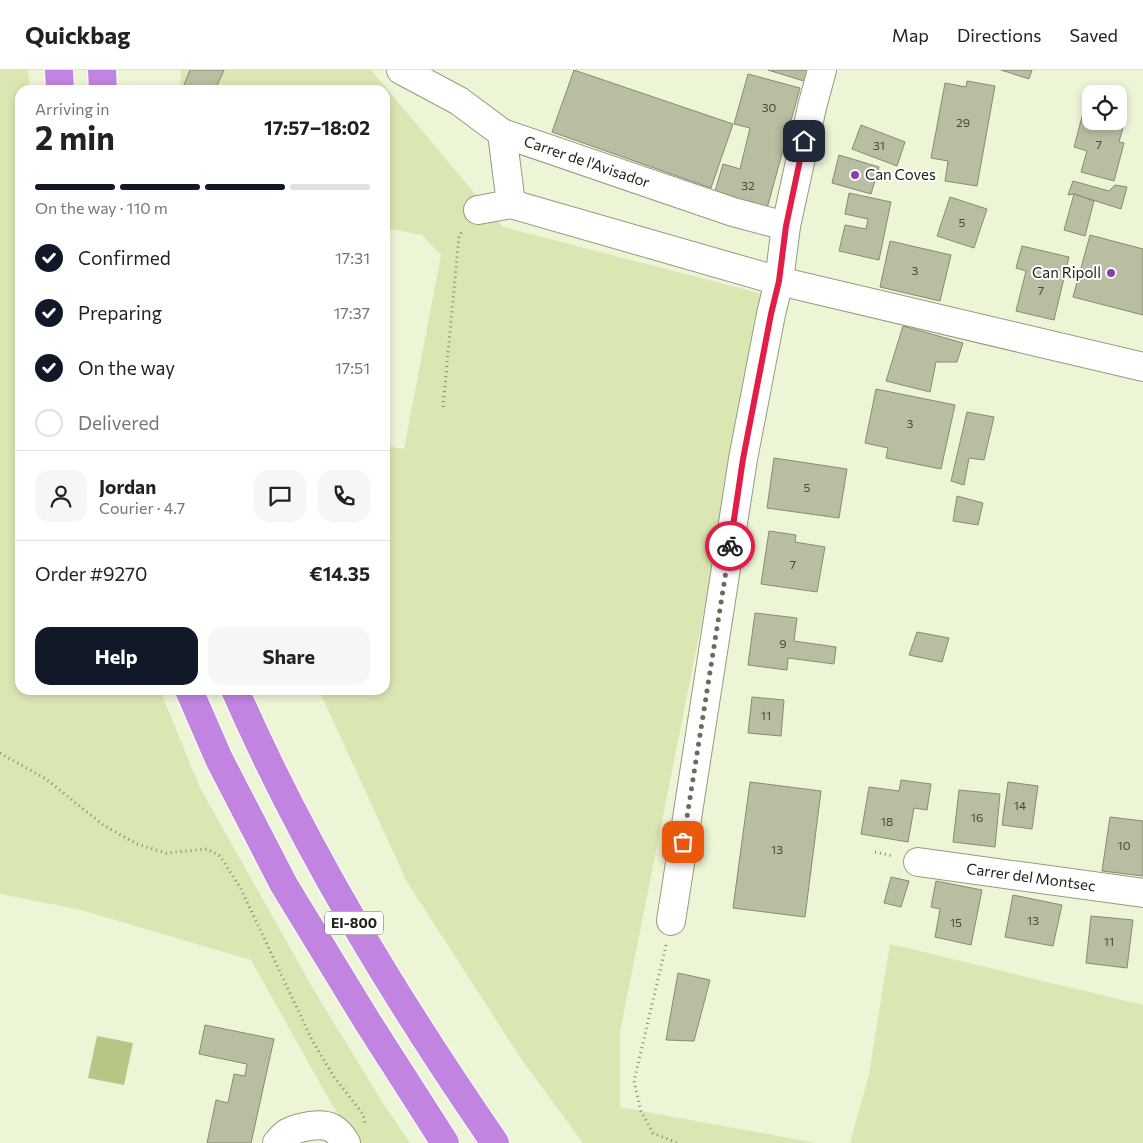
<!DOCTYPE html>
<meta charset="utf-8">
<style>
:root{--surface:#fff;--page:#f6f6f6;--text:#222;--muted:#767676;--line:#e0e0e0;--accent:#111827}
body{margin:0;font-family:Commissioner,sans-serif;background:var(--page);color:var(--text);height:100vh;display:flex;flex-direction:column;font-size:19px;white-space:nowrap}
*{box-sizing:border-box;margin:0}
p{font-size:16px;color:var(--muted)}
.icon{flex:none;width:28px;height:28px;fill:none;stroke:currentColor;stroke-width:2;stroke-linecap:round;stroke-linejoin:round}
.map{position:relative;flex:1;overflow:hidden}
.panel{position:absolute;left:15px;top:15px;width:375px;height:610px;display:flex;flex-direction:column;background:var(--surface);border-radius:15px;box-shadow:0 2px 8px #0003}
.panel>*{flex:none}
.controls{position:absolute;left:1082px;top:15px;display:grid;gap:10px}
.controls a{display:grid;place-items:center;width:45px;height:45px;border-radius:10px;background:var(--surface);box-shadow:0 2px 8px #0003;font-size:25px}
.pin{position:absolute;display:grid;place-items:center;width:42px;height:42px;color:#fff;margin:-21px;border-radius:10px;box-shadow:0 2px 8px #0006}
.courier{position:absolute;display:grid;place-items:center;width:50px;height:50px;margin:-25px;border:4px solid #e11d48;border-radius:50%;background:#fff;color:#222;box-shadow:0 1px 6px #0007}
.overview em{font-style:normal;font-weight:700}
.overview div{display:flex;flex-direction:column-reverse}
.overview{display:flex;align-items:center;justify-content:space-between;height:85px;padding:0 20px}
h1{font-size:32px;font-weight:700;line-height:38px}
.bar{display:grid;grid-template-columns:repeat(4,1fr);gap:8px 5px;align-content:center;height:60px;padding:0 20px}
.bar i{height:6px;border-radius:4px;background:var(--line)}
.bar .current{background:var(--accent)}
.bar p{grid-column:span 4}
.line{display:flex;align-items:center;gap:12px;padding:0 20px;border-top:1px solid var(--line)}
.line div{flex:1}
.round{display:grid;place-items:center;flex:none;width:52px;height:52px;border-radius:15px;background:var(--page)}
ol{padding:0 20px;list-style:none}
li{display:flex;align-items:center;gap:15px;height:55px}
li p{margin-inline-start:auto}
li .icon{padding:5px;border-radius:50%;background:var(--accent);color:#fff;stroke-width:4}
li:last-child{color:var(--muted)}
li i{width:28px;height:28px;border:2px solid var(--line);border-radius:50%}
.button{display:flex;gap:10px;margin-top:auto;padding:10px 20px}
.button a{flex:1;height:58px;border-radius:15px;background:var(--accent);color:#fff;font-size:20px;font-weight:700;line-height:58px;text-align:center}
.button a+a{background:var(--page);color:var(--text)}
header{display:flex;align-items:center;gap:30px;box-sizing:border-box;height:70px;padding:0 25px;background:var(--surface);border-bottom:1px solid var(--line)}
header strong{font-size:24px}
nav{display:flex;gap:28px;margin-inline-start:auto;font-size:18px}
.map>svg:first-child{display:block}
</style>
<header>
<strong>Quickbag</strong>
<nav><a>Map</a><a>Directions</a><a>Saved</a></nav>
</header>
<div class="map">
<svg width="1143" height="1073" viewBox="0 0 1143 1073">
<rect width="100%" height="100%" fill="#edf5d7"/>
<!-- green -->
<g fill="#dae7b3">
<path d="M0 0H28L30 20H20V620H160L200 718 315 922 383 1033 410 1073H357L331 1033 251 890 81 840 0 824Z"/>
<path d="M181 0H371L503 157 767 225 620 962V1037L816 1073H583L522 990 407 812 319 620H385V376L404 379 441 185 422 165 385 158V20H180Z"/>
<path d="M890 874 1143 935V1073H850L869 1004Z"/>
</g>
<!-- water -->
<path fill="#b7c685" d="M97 966 133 973 124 1015 88 1008Z"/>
<!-- building -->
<g fill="#b7bea1" stroke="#858c71">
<path d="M190 0H224L215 20H182Z"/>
<path d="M574 0 733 54 711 118 552 62Z"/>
<path d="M768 0H811L807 12Z"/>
<path d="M1001 0H1032L1029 9Z"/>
<path d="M748 4 800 18 766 142 713 128 723 94 740 99 750 58 734 54Z"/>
<path d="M967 11 995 16 977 116 945 111 948 91 931 88 945 13 966 17Z"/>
<path d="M1083 43 1091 45V51H1114L1124 54 1119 72 1124 73 1114 111 1081 102 1087 81 1074 77Z"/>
<path d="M861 55 905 72 897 96 852 79Z"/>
<path d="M839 85 879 97 871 124 832 113Z"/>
<path d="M1073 111 1109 121 1115 115 1127 117 1121 139 1074 124 1068 125Z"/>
<path d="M849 123 891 132 879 190 839 181 845 155 866 159 868 149 845 144Z"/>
<path d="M1074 124 1094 131 1085 166 1064 160Z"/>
<path d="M950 127 987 139 974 178 937 166Z"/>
<path d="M1090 165 1143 179V245L1073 227Z"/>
<path d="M890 171 951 185 940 231 880 217Z"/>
<path d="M1022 176 1069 187 1054 250 1016 241 1026 201 1016 198Z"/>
<path d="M903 256 963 273 957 292H936L930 322 886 311Z"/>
<path d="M876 319 955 335 941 399 886 388 888 378 865 373Z"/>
<path d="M967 342 994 347 984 390 969 388 964 415 951 411Z"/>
<path d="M774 388 847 399 839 448 767 438Z"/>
<path d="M957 426 983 433 978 455 953 451Z"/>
<path d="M769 461 796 465 795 472 825 477 817 522 761 514Z"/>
<path d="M755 543 797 548 794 571 836 577 834 594 788 588 787 600 748 595Z"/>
<path d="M917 562 949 568 942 592 909 585Z"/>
<path d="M752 627 784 630 781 666 748 663Z"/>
<path d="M901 710 931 714 927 740 914 738 908 772 861 764 869 717 899 721Z"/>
<path d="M750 712 821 721 805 847 733 838Z"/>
<path d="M1008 712 1038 716 1032 759 1002 755Z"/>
<path d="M959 720 1000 724 995 777 953 772Z"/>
<path d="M1110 747 1143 751V806L1102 801Z"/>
<path d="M891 807 909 811 901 837 884 833Z"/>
<path d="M936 811 982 820 971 875 935 867 940 839 931 837Z"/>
<path d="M1013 825 1062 835 1053 876 1005 867Z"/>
<path d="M1091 846 1133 850 1127 898 1086 893Z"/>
<path d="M678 903 710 910 694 971 666 970Z"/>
<path d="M205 955 274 969 251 1073H207L216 1030 228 1033 234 1004 245 1006 247 994 199 984Z"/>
</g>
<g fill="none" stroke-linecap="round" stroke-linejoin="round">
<defs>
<g id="minor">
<path id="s1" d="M401 0 459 31 502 63 733 142 786 156"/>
<path d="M502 63 511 134"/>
<path d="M478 140 511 134 779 211 1143 297"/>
<path id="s2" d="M918 792 1143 823"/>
<path d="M671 851 743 389 771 244 779 211 786 156 812 37 822 0"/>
<path d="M277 1073C281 1069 284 1064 289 1062 300 1057 321 1052 332 1058 339 1062 342 1067 346 1073"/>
</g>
<g id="highway">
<path d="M59 0 60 20"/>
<path d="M102 0 103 20"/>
<path d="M189 620 219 689 284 815 367 951 445 1073"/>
<path d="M235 620C305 780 396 929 495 1073"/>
</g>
</defs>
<!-- minor casing -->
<use href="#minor" stroke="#949b7f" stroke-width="30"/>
<!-- highway casing -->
<use href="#highway" stroke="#fff" stroke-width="30"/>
<!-- path -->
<g stroke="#848975" stroke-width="3" stroke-dasharray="1 4" stroke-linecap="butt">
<path d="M443 337 459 166 463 160"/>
<path d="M0 683 46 709 103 755 137 774 166 783 207 779 220 786 241 819 312 970 334 1007 363 1044 365 1053"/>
<path d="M875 782 893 786"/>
<path d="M666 875 634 1011 641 1041 653 1063 677 1073"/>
</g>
<!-- minor -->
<use href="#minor" stroke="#fff" stroke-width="28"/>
<!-- highway -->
<use href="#highway" stroke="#c184e1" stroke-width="28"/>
</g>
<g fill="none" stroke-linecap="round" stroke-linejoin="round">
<!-- done -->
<path stroke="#686c5b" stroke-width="5" stroke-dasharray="0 9" d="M683 772 730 476"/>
<!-- route -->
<path stroke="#e11d48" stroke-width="6" d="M730 476 743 389 771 244 779 211 786 156 804 71"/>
</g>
<!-- markers -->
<g fill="#8a3dae" stroke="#fff" stroke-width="2">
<circle cx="855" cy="105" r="5"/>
<circle cx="1111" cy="203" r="5"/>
</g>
<g text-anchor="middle" stroke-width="4" stroke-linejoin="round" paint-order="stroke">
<!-- number labels -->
<g font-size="12" fill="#464a3a">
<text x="769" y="42">30</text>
<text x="963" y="57">29</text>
<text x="1099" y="79">7</text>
<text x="879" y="80">31</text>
<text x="748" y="120">32</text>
<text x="962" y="157">5</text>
<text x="915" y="205">3</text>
<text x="1041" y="225">7</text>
<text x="910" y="358">3</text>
<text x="807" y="422">5</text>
<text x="793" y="499">7</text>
<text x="783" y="578">9</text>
<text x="766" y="650">11</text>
<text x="1020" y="740">14</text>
<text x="977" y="752">16</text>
<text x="887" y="756">18</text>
<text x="1124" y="780">10</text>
<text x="777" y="784">13</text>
<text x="1033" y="855">13</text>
<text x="956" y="857">15</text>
<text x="1109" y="876">11</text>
</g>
<!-- shield labels -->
<rect fill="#fff" stroke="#63655d" stroke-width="1" x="325" y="841.5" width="58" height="23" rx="4"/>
<g font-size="14" font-weight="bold" fill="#202318">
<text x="354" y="858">EI-800</text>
</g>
<!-- street labels -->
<g font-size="15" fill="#202318" stroke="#fff">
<text dy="5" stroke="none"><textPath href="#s1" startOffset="209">Carrer de l'Avisador</textPath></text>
<text dy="5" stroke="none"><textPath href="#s2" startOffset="114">Carrer del Montsec</textPath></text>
</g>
<!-- poi labels -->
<g font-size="15" fill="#202318" stroke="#fff" text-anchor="start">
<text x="865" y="110">Can Coves</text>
<text x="1101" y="208" text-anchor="end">Can Ripoll</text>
</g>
</g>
</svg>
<div class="controls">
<a><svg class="icon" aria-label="locate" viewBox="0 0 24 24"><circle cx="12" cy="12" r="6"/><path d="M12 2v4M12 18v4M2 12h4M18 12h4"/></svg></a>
</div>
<div class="pin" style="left:683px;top:772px;background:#ea580c"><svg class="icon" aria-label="bag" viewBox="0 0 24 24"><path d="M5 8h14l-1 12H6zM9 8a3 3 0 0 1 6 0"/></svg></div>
<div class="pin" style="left:804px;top:71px;background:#1f2937"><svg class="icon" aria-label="home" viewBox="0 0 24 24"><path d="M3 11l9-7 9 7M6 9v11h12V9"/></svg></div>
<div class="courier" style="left:730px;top:476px"><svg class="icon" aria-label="bike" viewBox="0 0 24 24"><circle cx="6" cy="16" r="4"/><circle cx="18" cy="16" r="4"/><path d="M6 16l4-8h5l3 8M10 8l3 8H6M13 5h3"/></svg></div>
<section class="panel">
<div class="overview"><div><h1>2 min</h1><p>Arriving in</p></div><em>17:57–18:02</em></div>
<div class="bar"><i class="current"></i><i class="current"></i><i class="current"></i><i></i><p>On the way · 110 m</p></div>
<ol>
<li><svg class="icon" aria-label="check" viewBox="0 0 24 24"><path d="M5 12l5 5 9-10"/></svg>Confirmed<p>17:31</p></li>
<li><svg class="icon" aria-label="check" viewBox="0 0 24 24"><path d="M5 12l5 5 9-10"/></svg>Preparing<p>17:37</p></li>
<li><svg class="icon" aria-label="check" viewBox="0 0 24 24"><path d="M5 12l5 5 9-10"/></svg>On the way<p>17:51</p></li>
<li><i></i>Delivered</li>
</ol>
<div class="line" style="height:90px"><a class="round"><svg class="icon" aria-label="person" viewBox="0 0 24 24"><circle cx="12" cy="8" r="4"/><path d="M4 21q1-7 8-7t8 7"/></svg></a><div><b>Jordan</b><p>Courier · 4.7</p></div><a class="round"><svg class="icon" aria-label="chat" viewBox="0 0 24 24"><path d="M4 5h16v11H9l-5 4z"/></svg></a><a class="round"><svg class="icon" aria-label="phone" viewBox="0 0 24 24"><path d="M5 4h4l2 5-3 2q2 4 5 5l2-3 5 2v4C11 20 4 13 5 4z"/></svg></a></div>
<div class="line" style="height:65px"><div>Order #9270</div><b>€14.35</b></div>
<div class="button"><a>Help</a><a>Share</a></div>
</section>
</div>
